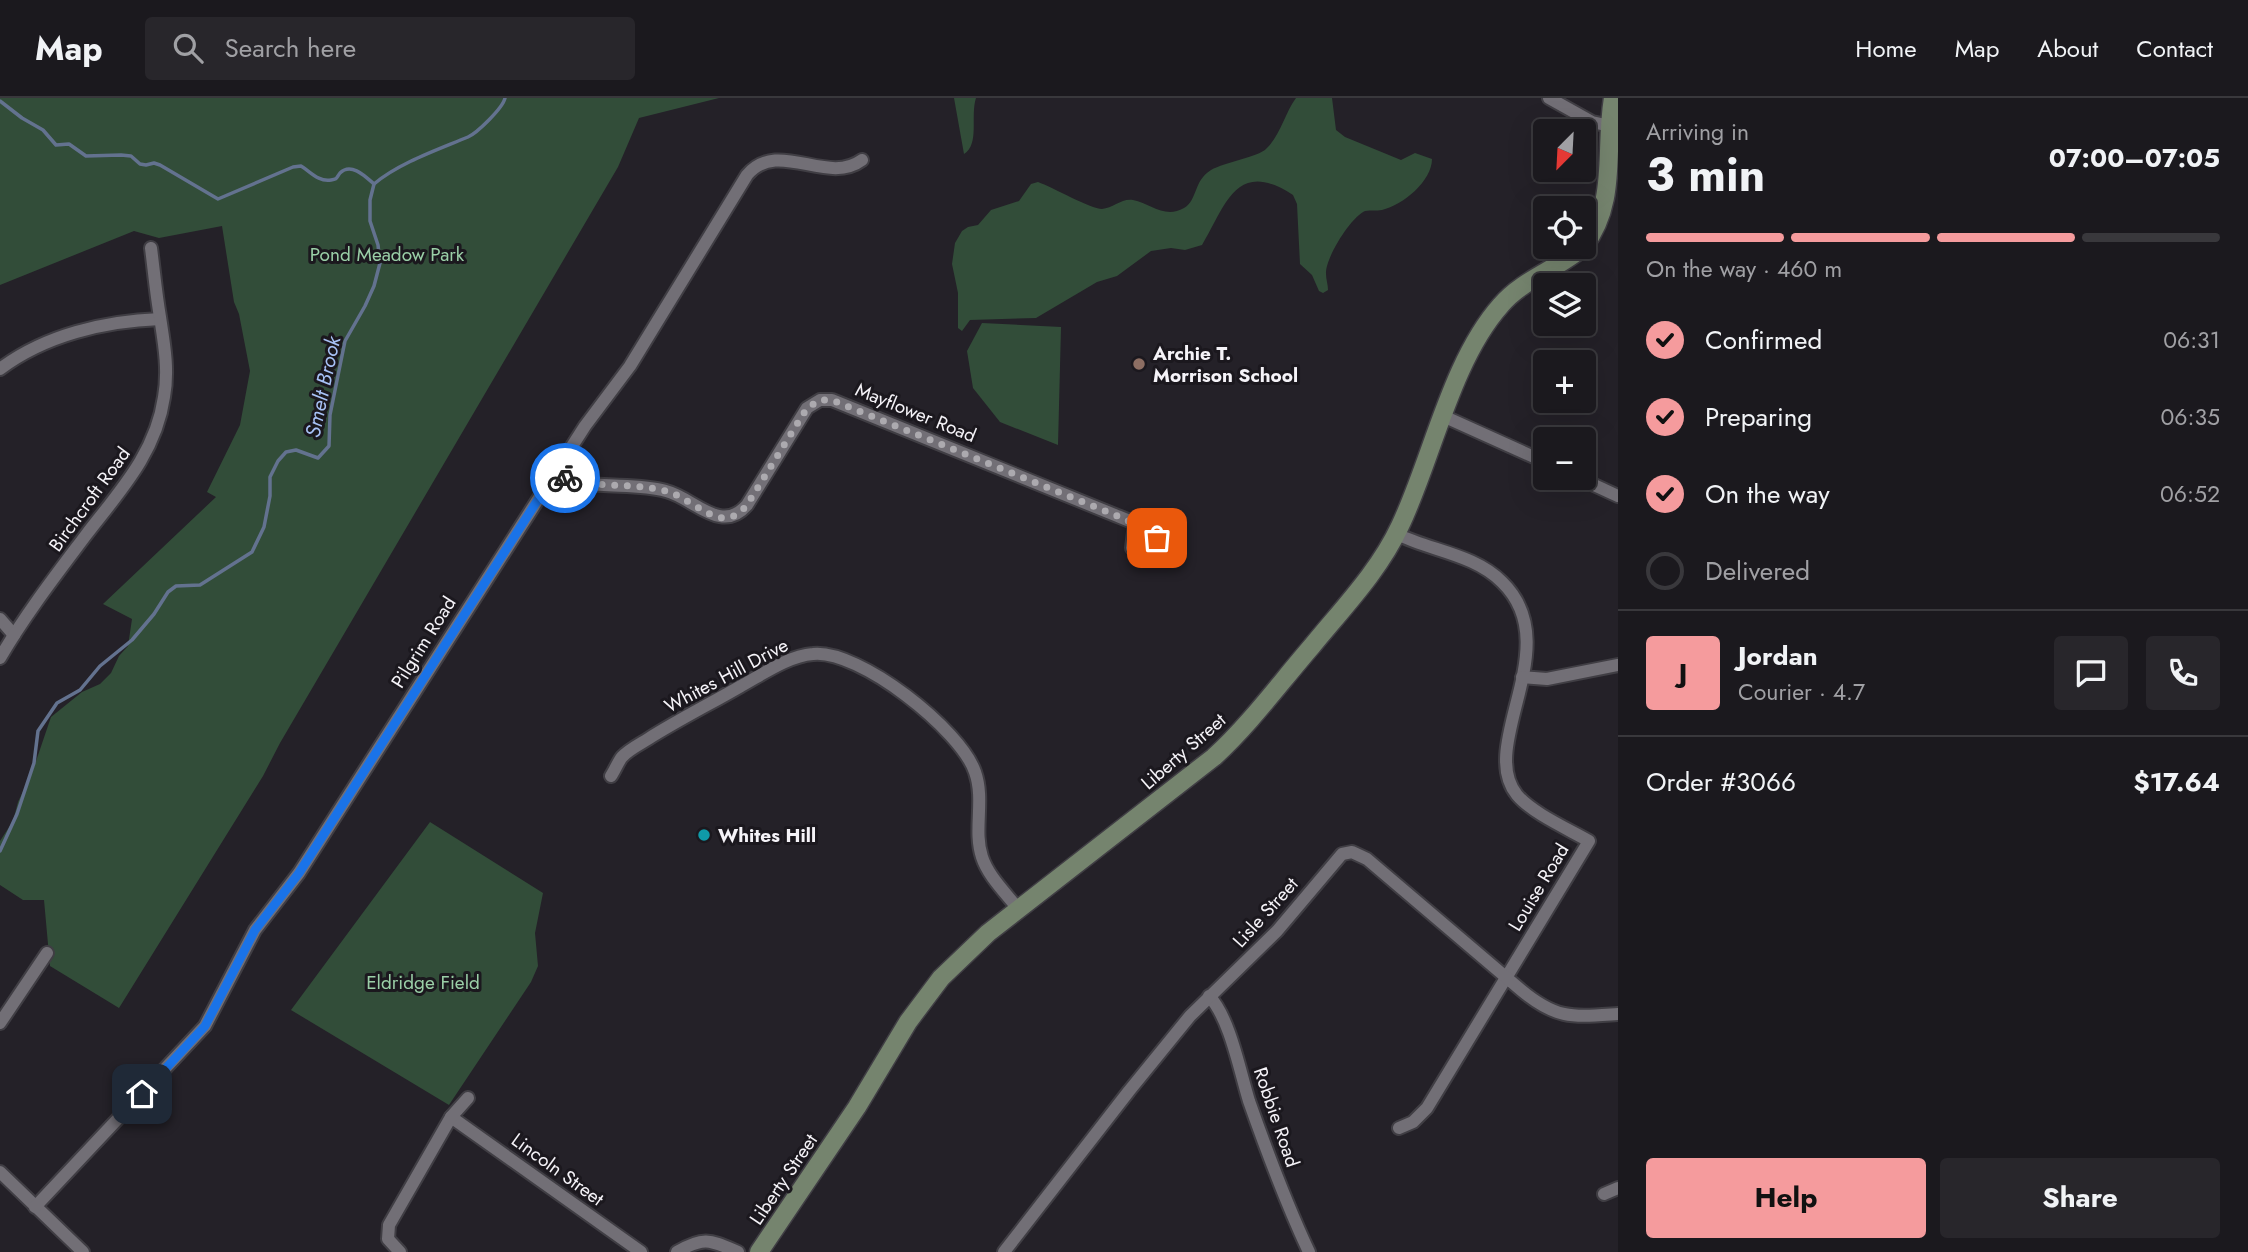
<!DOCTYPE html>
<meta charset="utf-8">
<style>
:root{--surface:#1b191e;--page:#28262b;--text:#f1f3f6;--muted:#a0a0a4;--line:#39383c;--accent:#f59b9d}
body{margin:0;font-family:Jost,sans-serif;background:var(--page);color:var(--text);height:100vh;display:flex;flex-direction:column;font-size:26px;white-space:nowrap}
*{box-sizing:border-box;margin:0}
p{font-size:23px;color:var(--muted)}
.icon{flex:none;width:38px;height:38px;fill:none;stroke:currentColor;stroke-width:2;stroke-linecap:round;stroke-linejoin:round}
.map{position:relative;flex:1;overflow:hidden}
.details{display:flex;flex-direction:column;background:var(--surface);width:630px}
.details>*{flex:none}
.needle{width:46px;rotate:204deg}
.tools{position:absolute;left:1533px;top:21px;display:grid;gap:14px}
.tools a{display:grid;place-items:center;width:63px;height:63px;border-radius:7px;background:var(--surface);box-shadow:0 7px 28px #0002,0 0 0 2px var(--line);font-size:35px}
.pin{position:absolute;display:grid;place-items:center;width:60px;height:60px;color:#fff;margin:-30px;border-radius:14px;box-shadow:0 4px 10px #0006}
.courier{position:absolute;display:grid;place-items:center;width:70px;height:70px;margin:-35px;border:5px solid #1a73e8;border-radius:50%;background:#fff;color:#222;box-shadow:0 2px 9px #0007}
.overview em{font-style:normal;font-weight:700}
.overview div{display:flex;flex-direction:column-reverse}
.overview{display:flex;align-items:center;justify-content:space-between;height:119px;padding:0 28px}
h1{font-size:46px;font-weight:700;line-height:52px}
.bar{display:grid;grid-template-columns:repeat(4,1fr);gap:10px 7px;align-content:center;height:84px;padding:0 28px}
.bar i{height:9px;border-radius:5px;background:var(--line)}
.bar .active{background:var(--accent)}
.bar p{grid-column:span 4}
.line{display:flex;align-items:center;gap:18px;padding:0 28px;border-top:2px solid var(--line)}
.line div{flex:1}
.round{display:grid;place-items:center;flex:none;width:74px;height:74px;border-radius:7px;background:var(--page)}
ol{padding:0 28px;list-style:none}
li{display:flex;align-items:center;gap:21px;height:77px}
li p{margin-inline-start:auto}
li .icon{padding:7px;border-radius:50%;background:var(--accent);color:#111;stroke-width:4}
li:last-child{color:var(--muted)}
li i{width:38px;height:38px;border:4px solid var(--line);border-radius:50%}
.button{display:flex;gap:14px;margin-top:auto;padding:14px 28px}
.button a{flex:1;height:80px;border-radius:7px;background:var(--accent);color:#111;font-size:28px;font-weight:700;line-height:80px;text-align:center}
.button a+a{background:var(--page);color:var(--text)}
header{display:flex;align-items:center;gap:42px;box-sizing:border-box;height:98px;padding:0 35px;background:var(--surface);border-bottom:2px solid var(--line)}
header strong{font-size:33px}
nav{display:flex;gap:38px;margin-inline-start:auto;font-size:24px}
.search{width:490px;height:63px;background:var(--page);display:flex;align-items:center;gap:18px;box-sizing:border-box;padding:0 24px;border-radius:7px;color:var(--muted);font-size:26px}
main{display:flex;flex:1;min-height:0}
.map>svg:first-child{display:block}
</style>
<header>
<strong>Map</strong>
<div class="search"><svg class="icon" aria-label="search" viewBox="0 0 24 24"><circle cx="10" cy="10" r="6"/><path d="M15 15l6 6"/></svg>Search here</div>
<nav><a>Home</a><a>Map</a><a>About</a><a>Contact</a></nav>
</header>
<main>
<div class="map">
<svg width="1618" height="1154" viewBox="0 0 1618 1154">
<rect width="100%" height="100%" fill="#242128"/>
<!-- green -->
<g fill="#324d39">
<path d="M0 0H719L639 20 618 69 280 645 263 678 119 910 50 868 44 802H23L0 787V743L13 723 18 704 33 672 51 619 82 594 100 586 111 575 119 558 128 548 132 521 103 506 216 399 207 394 240 327 250 273 239 216 234 204 222 128 159 140 134 133 0 187Z"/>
<path d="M954 0H976C970 18 980 46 964 56Z"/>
<path d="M1296 0H1332L1336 32 1345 39 1401 62 1415 55 1432 61C1432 83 1403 107 1382 112 1376 113 1371 112 1365 113 1351 119 1325 160 1326 176 1326 181 1328 187 1328 192L1323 195 1319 193 1312 177 1300 166 1297 106 1293 97C1236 60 1226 107 1202 147L1185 152 1171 150 1151 153 1117 178 1097 184 1036 220 970 222 962 233 958 230V195L952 166 955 145 962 133 968 129 978 127 991 112 1019 103 1031 86 1038 84C1052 89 1091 111 1102 111 1113 110 1122 100 1133 102 1151 106 1165 121 1184 110 1198 102 1193 83 1211 72 1225 64 1258 59 1266 51 1280 38 1285 15 1296 0Z"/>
<path d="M982 225 1061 229 1058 347 1000 324 973 290 967 253Z"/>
<path d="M430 724 543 795 535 835 538 868 531 884 449 1007 291 912Z"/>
</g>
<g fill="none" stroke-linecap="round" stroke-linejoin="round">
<!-- stream -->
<g stroke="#63728f" stroke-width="3.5">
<path d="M0 3 22 20 43 32 56 47 69 46 86 58 121 57 131 58 140 66 146 67 154 65 160 67 218 101 293 69 301 68C311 74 318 84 331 82 338 81 336 80 340 75 351 64 365 78 374 86"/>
<path d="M0 753 17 716 34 665 38 633 57 605 80 592 100 568 132 542 154 516 168 494 176 488 200 487 252 454 264 429 270 398V379L278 363 286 354 296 352 318 360 329 348 330 317 345 243 365 208 374 188 380 165 378 147 370 123V102L374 86C399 65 437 52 468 39 477 35 503 10 505 0"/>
</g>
<defs>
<g id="minor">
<path d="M1549 0 1592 24 1610 28"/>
<path d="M0 271C45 237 105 223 160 221"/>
<path d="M1443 318 1545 364"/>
<path d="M555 375C586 394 631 383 666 393 694 400 721 437 747 407L807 310 820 302H832L1115 417C1127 422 1170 436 1154 454 1150 459 1145 459 1139 458L1132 450 1135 426"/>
<path d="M1579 380 1618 398"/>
<path d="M1397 436C1431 453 1474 456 1502 484 1568 548 1476 647 1517 697 1532 715 1568 731 1589 743L1427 1010 1413 1024 1399 1030"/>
<path d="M0 521 14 537"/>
<path d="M0 560C25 517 56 477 86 437 119 394 156 355 164 299 169 272 164 245 160 219 156 196 154 173 151 150"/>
<path d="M1522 579 1547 581 1618 567"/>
<path d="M611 678C615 672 618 664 622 659 628 652 640 646 648 641 678 622 710 606 741 588 763 576 788 558 813 556 859 551 961 632 975 674 985 702 973 732 982 759 988 778 1006 795 1018 811"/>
<path d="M1209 898C1230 920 1240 974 1249 1003 1267 1054 1286 1105 1309 1154"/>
<path d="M0 925 47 855"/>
<path d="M451 1019 641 1154"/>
<path d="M0 1074 83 1154"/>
<path d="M1604 1096 1618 1090"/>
<path d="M35 1109 205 928 255 832 299 775 585 328 630 268 747 77C778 40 827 88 862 62"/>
<path d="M400 1154 388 1141 389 1127 451 1019 468 1000"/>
<path d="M677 1154C704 1138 710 1142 738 1154"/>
<path d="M1004 1154 1129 993 1190 918 1277 833 1342 756 1352 754 1367 761 1521 892C1557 922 1573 919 1618 916"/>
</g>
<g id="secondary">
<path d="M1584 148C1618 103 1604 53 1613 0"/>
<path d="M759 1154 857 1009 908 924 941 880 988 835 1214 659C1250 626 1280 585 1312 548 1343 510 1379 473 1400 428 1432 361 1451 263 1501 207 1523 181 1558 171 1583 149"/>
</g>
</defs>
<!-- minor casing -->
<use href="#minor" stroke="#403e44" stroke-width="16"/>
<!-- secondary casing -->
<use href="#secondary" stroke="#403e44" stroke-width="21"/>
<!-- minor -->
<use href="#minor" stroke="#726f76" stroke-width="12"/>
<!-- secondary -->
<use href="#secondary" stroke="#75846e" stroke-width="18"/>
</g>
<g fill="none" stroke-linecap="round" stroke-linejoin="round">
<!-- done -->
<path stroke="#acaaaf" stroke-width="7" stroke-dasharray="0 12.6" d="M565 380C597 391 633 384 666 393 685 398 706 419 724 420 734 420 741 414 747 407L807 310 820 302H832L1115 417 1152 434 1157 440"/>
<!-- route -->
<path stroke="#1a73e8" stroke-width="9" d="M142 996 205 928 255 832 299 775 555 375 565 380"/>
</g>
<!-- markers -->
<circle fill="#8d6e63" stroke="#1b181e" stroke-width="2.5" cx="1139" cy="266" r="7"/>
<circle fill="#0f9aa8" stroke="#1b181e" stroke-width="2.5" cx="704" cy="737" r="7"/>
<g text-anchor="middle" stroke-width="6" stroke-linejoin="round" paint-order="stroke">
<!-- park labels -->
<g font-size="19" fill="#9acfa7" stroke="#1b181e">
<text x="387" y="163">Pond Meadow Park</text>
<text x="423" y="891">Eldridge Field</text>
</g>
<!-- poi labels -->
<g font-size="19" font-weight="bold" fill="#f5f3f8" stroke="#1b181e" text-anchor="start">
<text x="1153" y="262">Archie T.<tspan x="1153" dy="22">Morrison School</tspan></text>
<text x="718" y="744">Whites Hill</text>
</g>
<!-- street labels -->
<g font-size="19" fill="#f5f3f8" stroke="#1b181e">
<text transform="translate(916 314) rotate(22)" y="7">Mayflower Road</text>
<text transform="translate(89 401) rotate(-54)" y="7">Birchcroft Road</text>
<text transform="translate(423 544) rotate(-58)" y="7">Pilgrim Road</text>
<text transform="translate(726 577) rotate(-28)" y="7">Whites Hill Drive</text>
<text transform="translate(1183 653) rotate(-41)" y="7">Liberty Street</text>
<text transform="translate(1538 789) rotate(-59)" y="7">Louise Road</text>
<text transform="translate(1265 814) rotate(-48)" y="7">Lisle Street</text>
<text transform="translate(1277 1019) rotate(71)" y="7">Robbie Road</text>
<text transform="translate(558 1071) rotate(36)" y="7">Lincoln Street</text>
<text transform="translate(783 1081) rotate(-56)" y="7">Liberty Street</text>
</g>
<!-- water labels -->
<g font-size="21" font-style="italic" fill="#a7c1f5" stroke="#1b181e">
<text transform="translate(323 289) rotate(-78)" y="7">Smelt Brook</text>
</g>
</g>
</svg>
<div class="tools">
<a><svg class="needle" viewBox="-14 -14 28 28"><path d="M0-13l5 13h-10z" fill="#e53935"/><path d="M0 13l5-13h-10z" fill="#a0a0a4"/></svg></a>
<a><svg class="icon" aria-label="locate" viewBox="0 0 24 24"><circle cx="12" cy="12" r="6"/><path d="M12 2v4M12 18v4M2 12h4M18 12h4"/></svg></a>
<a><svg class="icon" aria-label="layers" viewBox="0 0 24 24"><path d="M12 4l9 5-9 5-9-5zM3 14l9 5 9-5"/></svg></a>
<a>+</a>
<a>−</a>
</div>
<div class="pin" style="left:1157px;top:440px;background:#ea580c"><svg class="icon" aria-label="bag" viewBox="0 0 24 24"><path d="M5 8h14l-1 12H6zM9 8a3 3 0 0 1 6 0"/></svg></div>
<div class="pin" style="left:142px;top:996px;background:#1f2937"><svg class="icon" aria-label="home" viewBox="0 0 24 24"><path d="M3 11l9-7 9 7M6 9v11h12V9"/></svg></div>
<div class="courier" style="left:565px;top:380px"><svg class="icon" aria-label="bike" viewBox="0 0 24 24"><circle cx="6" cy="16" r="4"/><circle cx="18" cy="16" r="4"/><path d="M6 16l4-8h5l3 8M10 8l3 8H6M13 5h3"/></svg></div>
</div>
<section class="details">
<div class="overview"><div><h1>3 min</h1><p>Arriving in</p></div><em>07:00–07:05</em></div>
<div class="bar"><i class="active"></i><i class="active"></i><i class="active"></i><i></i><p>On the way · 460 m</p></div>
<ol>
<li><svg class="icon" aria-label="check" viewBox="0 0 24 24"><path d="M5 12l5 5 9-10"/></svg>Confirmed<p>06:31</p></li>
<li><svg class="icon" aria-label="check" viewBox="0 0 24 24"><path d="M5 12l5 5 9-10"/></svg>Preparing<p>06:35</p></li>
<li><svg class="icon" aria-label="check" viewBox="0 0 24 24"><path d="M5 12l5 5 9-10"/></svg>On the way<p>06:52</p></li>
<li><i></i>Delivered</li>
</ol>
<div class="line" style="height:126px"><b class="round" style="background:var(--accent);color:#111">J</b><div><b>Jordan</b><p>Courier · 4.7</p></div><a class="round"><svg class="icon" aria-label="chat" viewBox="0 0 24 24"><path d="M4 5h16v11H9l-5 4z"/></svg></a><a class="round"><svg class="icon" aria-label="phone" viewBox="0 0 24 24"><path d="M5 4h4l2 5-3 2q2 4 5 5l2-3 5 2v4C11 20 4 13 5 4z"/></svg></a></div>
<div class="line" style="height:91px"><div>Order #3066</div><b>$17.64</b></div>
<div class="button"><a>Help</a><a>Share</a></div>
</section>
</main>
